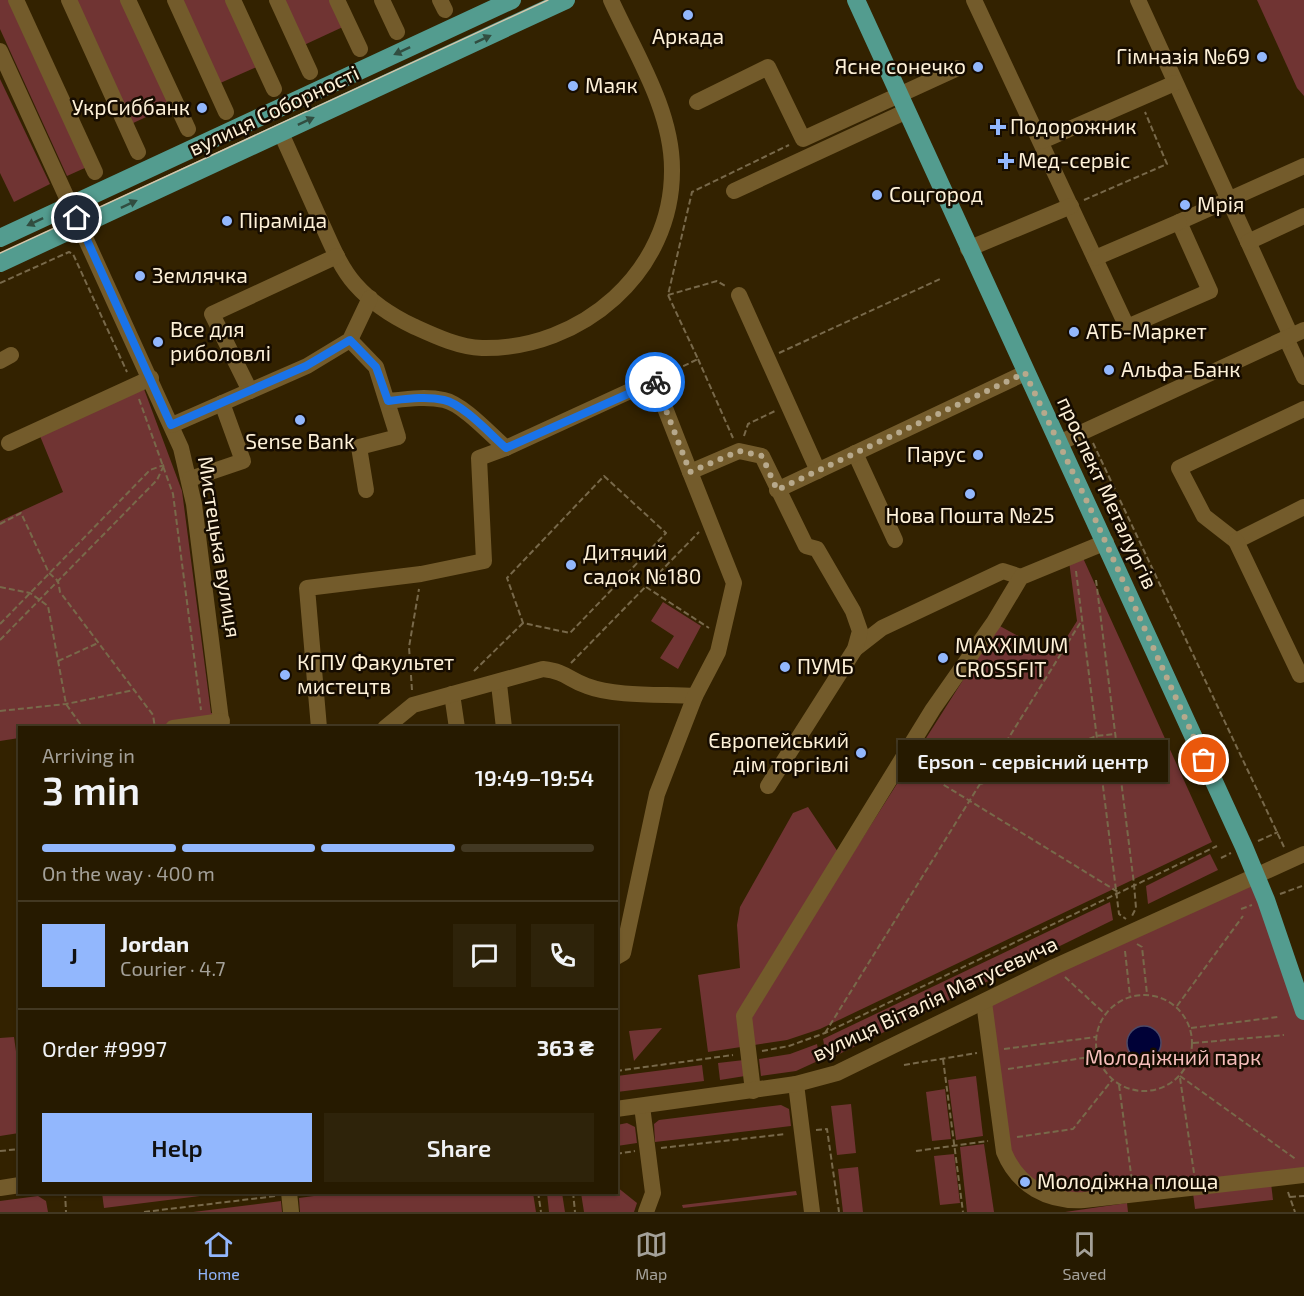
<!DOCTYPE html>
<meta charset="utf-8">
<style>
:root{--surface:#261a00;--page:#2e230a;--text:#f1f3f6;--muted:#a4a199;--line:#423822;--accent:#92b7fd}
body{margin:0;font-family:"Exo 2",sans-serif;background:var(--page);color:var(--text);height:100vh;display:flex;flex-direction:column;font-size:22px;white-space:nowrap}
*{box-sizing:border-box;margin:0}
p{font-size:20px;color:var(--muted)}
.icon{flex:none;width:33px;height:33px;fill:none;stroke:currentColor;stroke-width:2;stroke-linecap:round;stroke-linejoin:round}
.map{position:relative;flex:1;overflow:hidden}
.sheet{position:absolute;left:18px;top:726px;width:600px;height:468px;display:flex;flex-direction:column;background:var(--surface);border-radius:0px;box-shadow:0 2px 4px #0004,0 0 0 2px var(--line)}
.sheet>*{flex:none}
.pin{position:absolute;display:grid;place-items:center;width:51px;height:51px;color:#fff;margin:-26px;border:3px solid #fff;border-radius:50%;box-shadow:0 2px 6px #0007}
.courier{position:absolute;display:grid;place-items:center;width:60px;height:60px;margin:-30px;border:4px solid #1a73e8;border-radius:50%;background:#fff;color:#222;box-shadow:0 2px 8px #0007}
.bubble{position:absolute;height:42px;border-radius:0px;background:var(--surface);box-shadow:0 2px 4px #0004,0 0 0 2px var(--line);font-size:20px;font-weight:600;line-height:42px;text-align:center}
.head em{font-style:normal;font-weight:600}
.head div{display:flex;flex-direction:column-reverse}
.head{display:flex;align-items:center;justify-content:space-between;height:102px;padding:0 24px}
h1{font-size:39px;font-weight:600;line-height:45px}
.bar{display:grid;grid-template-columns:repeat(4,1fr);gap:9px 6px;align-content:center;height:72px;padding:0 24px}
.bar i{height:8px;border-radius:4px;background:var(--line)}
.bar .selected{background:var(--accent)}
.bar p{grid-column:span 4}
.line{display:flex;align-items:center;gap:15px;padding:0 24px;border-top:2px solid var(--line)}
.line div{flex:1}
.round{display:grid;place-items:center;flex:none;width:63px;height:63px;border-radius:0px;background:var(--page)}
.button{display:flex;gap:12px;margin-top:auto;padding:12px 24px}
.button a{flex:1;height:69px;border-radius:0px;background:var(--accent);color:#111;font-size:24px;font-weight:600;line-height:69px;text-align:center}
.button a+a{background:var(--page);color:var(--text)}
.tab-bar{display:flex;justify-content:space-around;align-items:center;height:84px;border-top:2px solid var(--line);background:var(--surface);font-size:16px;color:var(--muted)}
.tab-bar a{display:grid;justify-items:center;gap:3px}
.tab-bar .selected{color:var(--accent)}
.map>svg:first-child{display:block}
</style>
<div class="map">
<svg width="1304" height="1212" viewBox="0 0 1304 1212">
<rect width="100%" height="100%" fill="#320"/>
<!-- green -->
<g fill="#703433">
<path d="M0 0H10L87 167 67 176 0 29Z"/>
<path d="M74 0H123L172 105 131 124Z"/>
<path d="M179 0H229L259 66 218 84Z"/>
<path d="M283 0H333L345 26 304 45Z"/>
<path d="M1257 0H1304V96L1297 88Z"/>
<path d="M0 79 50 184 14 202 0 173Z"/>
<path d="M144 389 182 491 211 713 220 712 222 727 20 728 19 738 0 741V521L63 492 40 436Z"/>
<path d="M1083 558 1212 842 820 1029 787 1040 708 1052 698 975 740 968 737 925 740 907 793 813 808 807 846 864 998 625 1055 656 1077 621 1069 561Z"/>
<path d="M663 602 701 626 678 669 660 658 674 636 651 621Z"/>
<path d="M1210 854 1218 870 1148 904 1146 886Z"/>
<path d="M1256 875 1304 1011V1175L1071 1201 1014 1172 984 1002Z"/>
<path d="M1110 902 1113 920 827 1060 823 1039Z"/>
<path d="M662 1028 634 1061 629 1031Z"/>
<path d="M14 1037 20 1080 19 1133 0 1136V1038Z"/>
<path d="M817 1044 820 1060 796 1071 761 1076 759 1059 790 1054Z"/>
<path d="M744 1060 745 1076 720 1080 718 1063Z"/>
<path d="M702 1065 704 1081 617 1092V1076Z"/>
<path d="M976 1076 983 1136 956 1140 948 1080Z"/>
<path d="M945 1089 951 1139 932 1141 926 1092Z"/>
<path d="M851 1104 856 1153 837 1155 831 1106Z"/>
<path d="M781 1105 789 1109 791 1126 655 1142 654 1124 659 1120Z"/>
<path d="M627 1123 635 1127 637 1143 617 1146V1125Z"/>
<path d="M984 1144 994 1212H967L960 1147Z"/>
<path d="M954 1154 960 1203 940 1205 934 1156Z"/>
<path d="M858 1167 863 1212H843L838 1169Z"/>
<path d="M1271 1183 1273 1200 1195 1209 1193 1193Z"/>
<path d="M617 1187 637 1203 634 1212H584L581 1193 616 1192Z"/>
<path d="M796 1191 797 1195 683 1208 682 1205Z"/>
<path d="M107 1192H224V1193L104 1208 102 1193Z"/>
<path d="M343 1192 533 1193 536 1212H300L299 1198Z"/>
<path d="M547 1193H562L565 1212H549Z"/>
<path d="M38 1196 46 1201 48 1212H0V1201Z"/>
<path d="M281 1201 282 1212H193Z"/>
<path d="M1127 1203 1128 1212H1065Z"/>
</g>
<!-- water -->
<circle fill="#000137" stroke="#4c4967" stroke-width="1.5" cx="1144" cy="1043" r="17"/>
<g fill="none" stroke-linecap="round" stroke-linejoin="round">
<!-- path -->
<g stroke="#78694a" stroke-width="2" stroke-dasharray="6 3" stroke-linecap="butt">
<path d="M1084 200 1167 164 1145 112"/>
<path d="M0 283 69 252 73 254 127 372"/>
<path d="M668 295 717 281 727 287"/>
<path d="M779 353 940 279"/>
<path d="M698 359 733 438"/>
<path d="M667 374 698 359 668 295 692 192 789 145"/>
<path d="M139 399 173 494 201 710"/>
<path d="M744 436 748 424 775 411"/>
<path d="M1093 443 1284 847"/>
<path d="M604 476 666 533 570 633 523 623 507 578Z"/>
<path d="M0 524 21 513 49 573 58 581 60 592 153 715 155 728"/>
<path d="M1076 571 1119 914 1126 919"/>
<path d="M1096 580 1134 884 1136 908 1132 916"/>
<path d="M0 587 30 593 48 606 66 704 83 728"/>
<path d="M646 587 709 628"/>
<path d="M0 624 150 470 164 465"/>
<path d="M0 640 157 480 164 465"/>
<path d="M58 661 98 643"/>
<path d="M571 663 699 532"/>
<path d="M474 671 523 623"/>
<path d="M412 690 409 647 419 589"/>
<path d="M0 711 66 704 134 690"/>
<path d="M913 766 1118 892"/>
<path d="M981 784 1096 736 1115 734"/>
<path d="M1258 841 1278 832"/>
<path d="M1221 858 1231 853"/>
<path d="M1280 894 1302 886"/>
<path d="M1241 909 1252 905"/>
<path d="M1137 944 1142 947 1147 994"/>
<path d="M1125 951 1130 996"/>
<path d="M1065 977 1105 1014"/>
<circle cx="1144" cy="1043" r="48"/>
<path d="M1177 1006 1243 916"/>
<path d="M1191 1028 1278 1017"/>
<path d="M825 1033 1082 620"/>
<path d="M1193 1043 1284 1035"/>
<path d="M1004 1049 1096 1037"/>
<path d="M762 1051 789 1046 825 1033 1217 846"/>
<path d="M943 1059 963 1212"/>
<path d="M904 1065 977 1053"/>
<path d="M1008 1069 1097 1056"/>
<path d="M616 1071 733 1055"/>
<path d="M1180 1076 1297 1160"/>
<path d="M1180 1078 1194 1173"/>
<path d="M1119 1085 1132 1181"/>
<path d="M816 1130 827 1129 839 1212"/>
<path d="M1017 1137 1073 1129 1113 1079"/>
<path d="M661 1148 786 1134"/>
<path d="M0 1151 20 1149"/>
<path d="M916 1151 988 1141"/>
<path d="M616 1154 635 1151"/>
<path d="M65 1192 66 1212"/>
<path d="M538 1192 541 1212"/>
<path d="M573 1192 575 1212"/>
<path d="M1288 1192 1295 1212"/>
<path d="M1290 1197 1304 1196"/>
<path d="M144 1212 276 1196"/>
</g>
<!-- minor -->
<g stroke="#735b2b" stroke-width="16">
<path d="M16 0 95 172"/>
<path d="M69 0 138 152"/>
<path d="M128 0 188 129"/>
<path d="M175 0 226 112"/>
<path d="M233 0 274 89"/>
<path d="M277 0 310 72"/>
<path d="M337 0 360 49"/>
<path d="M382 0 397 32"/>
<path d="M440 0 445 10"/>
<path d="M974 0 1127 327 1210 291 1179 222 1304 166"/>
<path d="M1138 0 1291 336"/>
<path d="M0 51 181 448 194 504 222 728"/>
<path d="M697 102 768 67 803 139 958 68"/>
<path d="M281 133C294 162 307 191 320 220 330 241 339 266 355 284 370 301 392 316 413 326 435 336 458 347 482 348 581 350 673 272 672 169 672 110 635 53 611 0"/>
<path d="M1042 141 1175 83"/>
<path d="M734 191 907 111"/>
<path d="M1248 242 1304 216"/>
<path d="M968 249 1071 206"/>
<path d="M1095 258 1179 222"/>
<path d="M739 295 818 471"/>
<path d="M1286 338 1304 377"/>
<path d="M350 340 376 367 398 437 359 447 366 490"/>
<path d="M0 361 11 355"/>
<path d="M250 391 212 314 337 256"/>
<path d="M388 401C406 399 426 396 444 400 463 404 491 435 506 448"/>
<path d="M1304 409 1179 468 1204 516 1236 541 1304 507"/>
<path d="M172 425 307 366 350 340 370 298"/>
<path d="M9 443 151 378"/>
<path d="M1059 443 1304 330"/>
<path d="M855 453 895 540"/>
<path d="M190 479 243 461 222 403"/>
<path d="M777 490 1025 373"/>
<path d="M1236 541 1300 675"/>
<path d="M855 649 882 628 1003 571 1021 577"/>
<path d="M499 684 504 728"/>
<path d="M452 694 457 728"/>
<path d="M173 728 222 721"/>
<path d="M319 728 307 588 421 574 484 561 479 458 506 448 654 380 690 472 739 451 762 456 806 546 817 549 853 611 860 631 855 649 768 786"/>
<path d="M385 728 413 705 543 669C567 672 567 679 587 686 616 697 663 694 695 696"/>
<path d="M616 957 623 953 657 794 695 696 718 652 734 583 690 472"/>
<path d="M984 1002 1004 1152C1018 1186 1048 1202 1084 1200L1304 1175"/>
<path d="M796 1084 812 1212"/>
<path d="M753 1091 744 1016 933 709 994 622 1021 577 1106 542"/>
<path d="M642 1106 653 1193 646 1212"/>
<path d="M616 1109 796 1084 837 1073 1054 967 1304 854"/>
<path d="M0 1188 20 1185"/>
<path d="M289 1192 291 1212"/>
</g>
<!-- major -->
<g stroke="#539c8f" stroke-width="18">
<path d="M856 0 1244 847 1266 900 1304 1011"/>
<path d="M0 238 512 0"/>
<path d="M0 263 566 0"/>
</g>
<!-- tram -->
<path stroke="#d4c6ab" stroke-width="1.5" d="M0 253 548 0"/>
</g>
<!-- one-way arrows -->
<defs><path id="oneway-solid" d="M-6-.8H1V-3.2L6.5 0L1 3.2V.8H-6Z" transform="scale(1.5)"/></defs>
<g fill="#314d40">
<use href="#oneway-solid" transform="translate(483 39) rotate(-25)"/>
<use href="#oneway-solid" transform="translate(402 51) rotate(155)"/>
<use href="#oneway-solid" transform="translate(306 121) rotate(-25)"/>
<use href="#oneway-solid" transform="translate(129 204) rotate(-25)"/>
<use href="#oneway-solid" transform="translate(35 222) rotate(155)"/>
</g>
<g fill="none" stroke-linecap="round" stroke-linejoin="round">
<!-- done -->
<path stroke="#b7a98c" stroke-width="6" stroke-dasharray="0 10.8" d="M655 382 690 472 739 451 762 456 777 490 1025 373 1091 510 1204 760"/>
<!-- route -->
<path stroke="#1a73e8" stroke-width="8" d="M77 218 171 425 306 366 350 340 376 367 388 401C406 399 426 396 444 400 463 404 491 435 506 448L655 382"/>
</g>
<!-- markers -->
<g fill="#92b7fd" stroke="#160c00" stroke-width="2">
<circle cx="688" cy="15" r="6"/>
<circle cx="1262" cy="57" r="6"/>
<circle cx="978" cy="67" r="6"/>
<circle cx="573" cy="86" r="6"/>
<circle cx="202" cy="108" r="6"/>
<path d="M995 118h6v6h6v6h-6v6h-6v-6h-6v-6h6z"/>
<path d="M1003 152h6v6h6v6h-6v6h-6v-6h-6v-6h6z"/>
<circle cx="877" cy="195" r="6"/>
<circle cx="1185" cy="205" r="6"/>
<circle cx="227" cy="221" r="6"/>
<circle cx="140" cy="276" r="6"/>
<circle cx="1074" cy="332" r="6"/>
<circle cx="158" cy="342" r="6"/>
<circle cx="1109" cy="370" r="6"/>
<circle cx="300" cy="420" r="6"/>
<circle cx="978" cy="455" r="6"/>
<circle cx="970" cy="494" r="6"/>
<circle cx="571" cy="565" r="6"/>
<circle cx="943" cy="658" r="6"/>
<circle cx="785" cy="667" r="6"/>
<circle cx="285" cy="675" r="6"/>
<circle cx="861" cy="753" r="6"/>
<circle cx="1025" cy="1182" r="6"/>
</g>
<g text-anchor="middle" stroke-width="5" stroke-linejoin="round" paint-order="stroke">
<!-- poi labels -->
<g font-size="21" fill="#fef1d8" stroke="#160c00" text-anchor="start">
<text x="688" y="44" text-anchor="middle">Аркада</text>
<text x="1250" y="64" text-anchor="end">Гімназія №69</text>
<text x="966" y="74" text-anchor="end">Ясне сонечко</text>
<text x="585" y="93">Маяк</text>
<text x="190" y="115" text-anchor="end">УкрСиббанк</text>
<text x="1010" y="134">Подорожник</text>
<text x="1018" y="168">Мед-сервіс</text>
<text x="889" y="202">Соцгород</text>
<text x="1197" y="212">Мрія</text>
<text x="239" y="228">Піраміда</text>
<text x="152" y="283">Землячка</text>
<text x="170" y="337">Все для<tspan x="170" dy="24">риболовлі</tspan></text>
<text x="1086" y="339">АТБ-Маркет</text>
<text x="1121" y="377">Альфа-Банк</text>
<text x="300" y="449" text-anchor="middle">Sense Bank</text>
<text x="966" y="462" text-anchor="end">Парус</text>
<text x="970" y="523" text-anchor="middle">Нова Пошта №25</text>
<text x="583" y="560">Дитячий<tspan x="583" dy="24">садок №180</tspan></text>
<text x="955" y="653">MAXXIMUM<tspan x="955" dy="24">CROSSFIT</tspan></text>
<text x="297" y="670">КГПУ Факультет<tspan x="297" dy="24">мистецтв</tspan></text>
<text x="797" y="674">ПУМБ</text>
<text x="849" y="748" text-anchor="end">Європейський<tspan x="849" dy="24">дім торгівлі</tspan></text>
<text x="1037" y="1189">Молодіжна площа</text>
</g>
<!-- street labels -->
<g font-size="21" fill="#fef1d8" stroke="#160c00">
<text transform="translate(274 111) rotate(-25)" y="7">вулиця Соборності</text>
<text transform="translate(1107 493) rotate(65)" y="7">проспект Металургів</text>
<text transform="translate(219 547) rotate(81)" y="7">Мистецька вулиця</text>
<text transform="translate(935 999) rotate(-25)" y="7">вулиця Віталія Матусевича</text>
</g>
<!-- park labels -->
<g font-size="21" fill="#f6bebb" stroke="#160c00">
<text x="1173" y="1065">Молодіжний парк</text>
</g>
</g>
</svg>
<div class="pin" style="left:1204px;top:760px;background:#ea580c"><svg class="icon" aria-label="bag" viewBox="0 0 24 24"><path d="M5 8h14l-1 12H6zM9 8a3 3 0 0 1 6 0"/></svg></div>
<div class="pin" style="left:77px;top:218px;background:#1f2937"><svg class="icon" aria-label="home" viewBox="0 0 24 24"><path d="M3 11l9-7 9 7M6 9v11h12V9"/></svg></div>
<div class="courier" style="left:655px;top:382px"><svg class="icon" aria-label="bike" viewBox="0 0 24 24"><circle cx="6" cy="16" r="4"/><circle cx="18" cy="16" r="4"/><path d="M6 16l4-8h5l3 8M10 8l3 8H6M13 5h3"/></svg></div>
<div class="bubble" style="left:898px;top:740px;width:270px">Epson - сервісний центр</div>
<section class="sheet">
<div class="head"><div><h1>3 min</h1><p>Arriving in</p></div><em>19:49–19:54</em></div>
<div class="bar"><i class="selected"></i><i class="selected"></i><i class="selected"></i><i></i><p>On the way · 400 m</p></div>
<div class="line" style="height:108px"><b class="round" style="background:var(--accent);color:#111">J</b><div><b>Jordan</b><p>Courier · 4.7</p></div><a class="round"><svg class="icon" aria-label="chat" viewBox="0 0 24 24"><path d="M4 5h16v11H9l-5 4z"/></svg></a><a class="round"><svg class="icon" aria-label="phone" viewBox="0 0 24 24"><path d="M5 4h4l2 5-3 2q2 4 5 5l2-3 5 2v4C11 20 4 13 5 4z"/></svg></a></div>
<div class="line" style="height:78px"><div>Order #9997</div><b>363 ₴</b></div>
<div class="button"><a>Help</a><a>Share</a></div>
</section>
</div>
<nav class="tab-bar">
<a class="selected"><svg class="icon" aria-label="home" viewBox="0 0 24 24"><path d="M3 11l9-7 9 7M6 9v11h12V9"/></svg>Home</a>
<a><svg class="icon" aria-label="map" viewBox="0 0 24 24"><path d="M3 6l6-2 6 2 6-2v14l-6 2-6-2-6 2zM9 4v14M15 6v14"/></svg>Map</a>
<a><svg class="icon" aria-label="saved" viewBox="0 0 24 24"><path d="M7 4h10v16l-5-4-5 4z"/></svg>Saved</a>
</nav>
